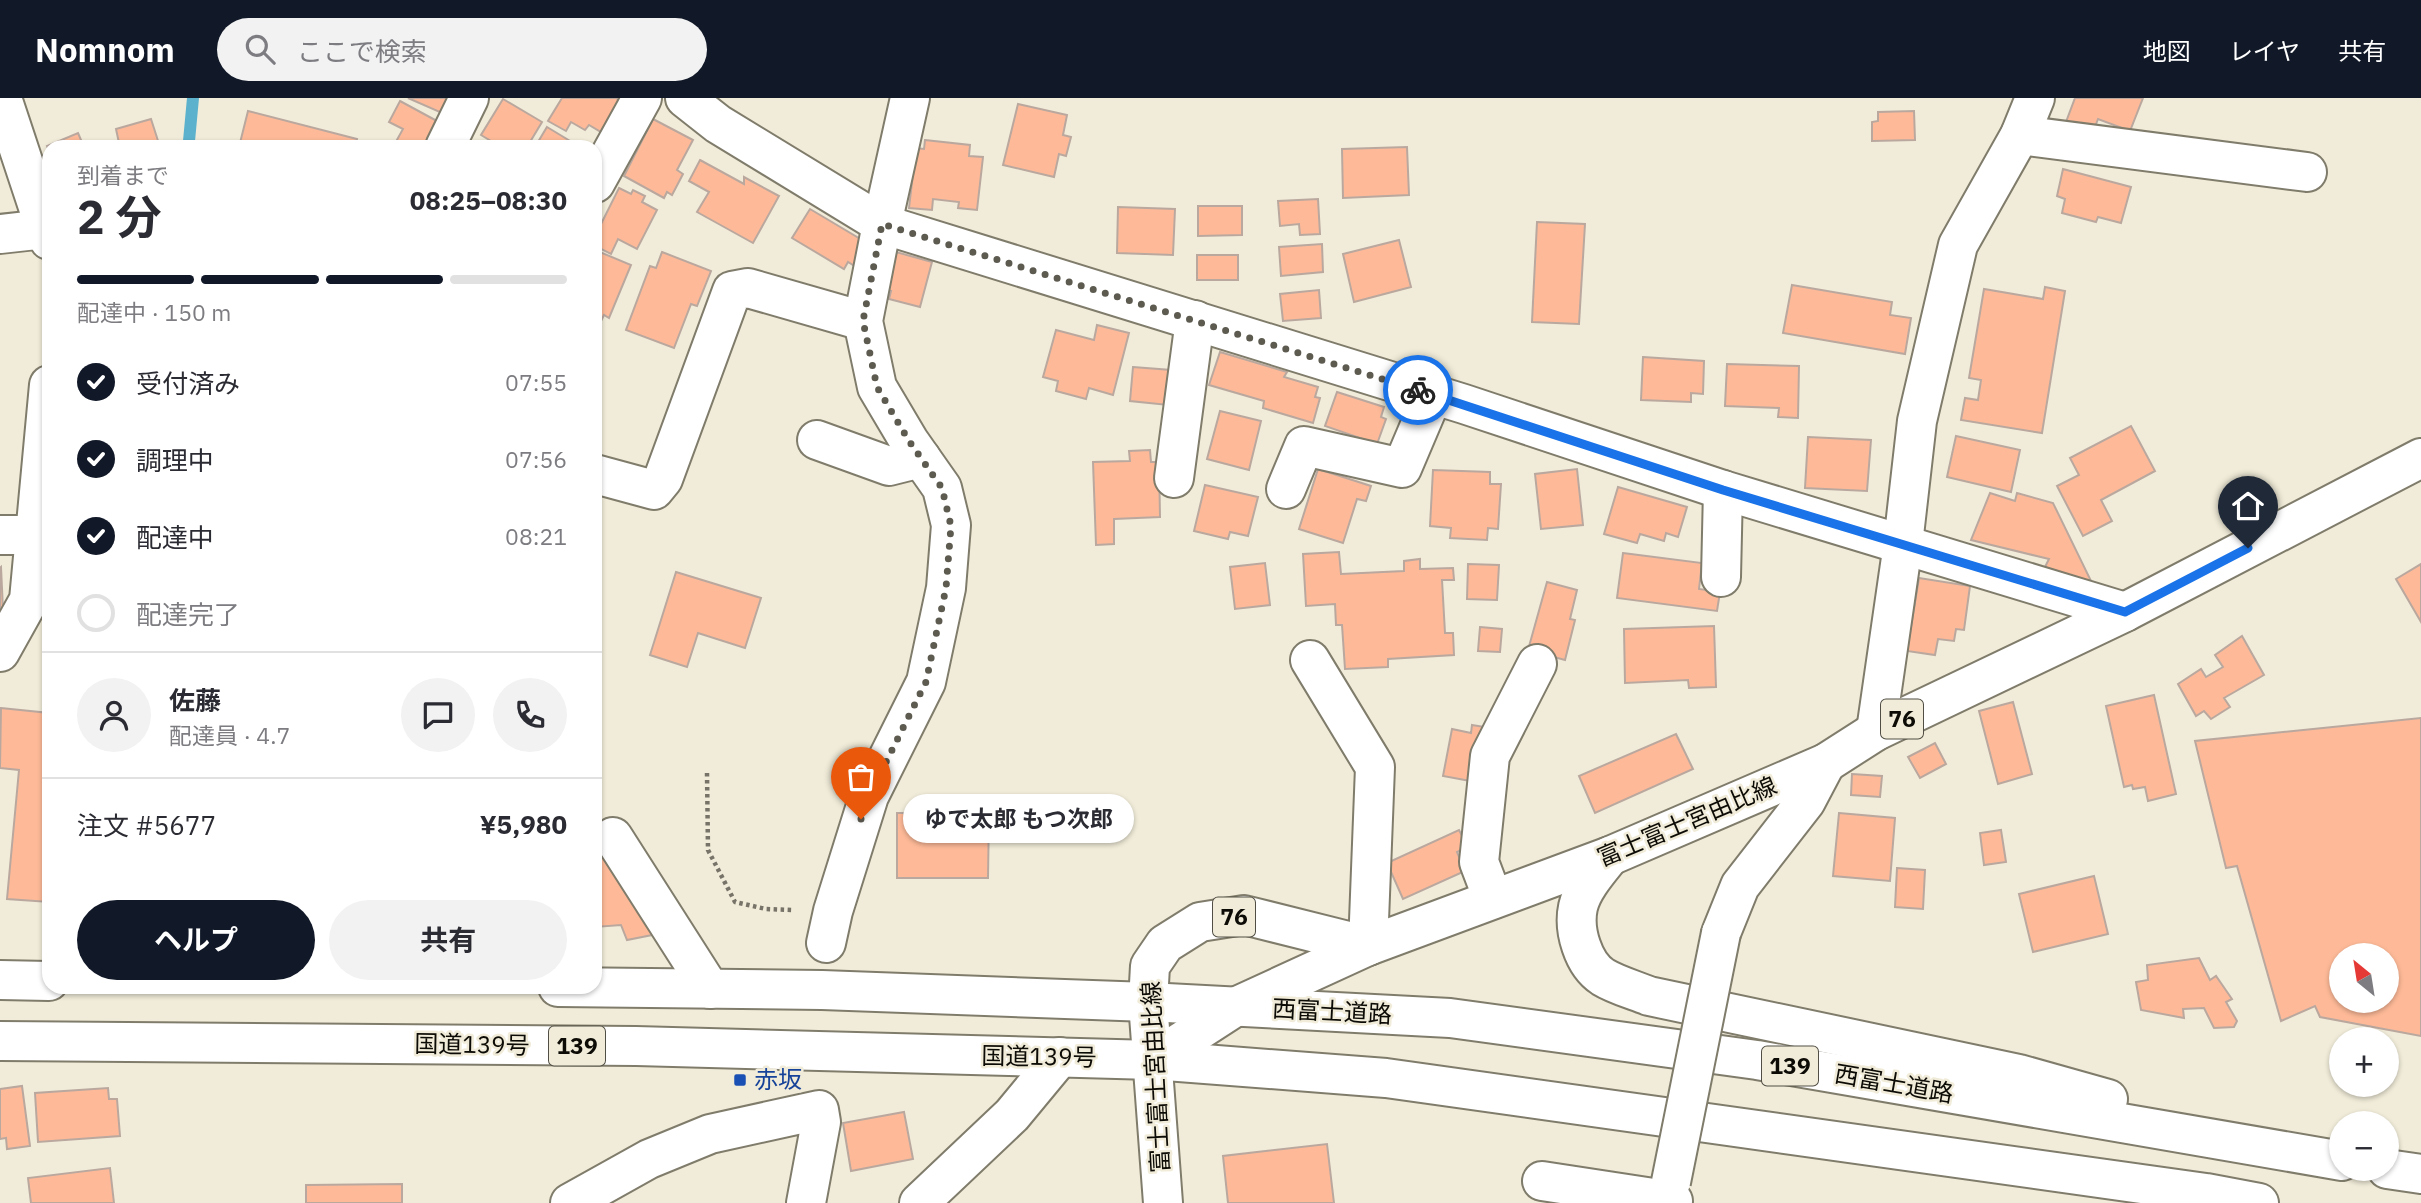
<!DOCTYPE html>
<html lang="ja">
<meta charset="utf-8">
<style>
:root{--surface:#fff;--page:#f2f2f3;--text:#2b2b33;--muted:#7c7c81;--line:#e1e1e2;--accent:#111827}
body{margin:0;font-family:"IBM Plex Sans","Noto Sans JP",sans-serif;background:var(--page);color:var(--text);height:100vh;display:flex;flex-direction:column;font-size:26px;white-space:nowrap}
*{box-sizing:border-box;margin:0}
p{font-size:23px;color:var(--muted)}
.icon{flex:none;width:38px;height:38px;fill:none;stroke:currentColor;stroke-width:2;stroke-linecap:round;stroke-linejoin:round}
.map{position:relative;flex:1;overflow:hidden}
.drawer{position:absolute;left:42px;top:42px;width:560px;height:854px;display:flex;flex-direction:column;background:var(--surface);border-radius:21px;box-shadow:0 2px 5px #0004}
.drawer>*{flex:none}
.needle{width:46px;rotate:330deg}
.fabs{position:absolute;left:2329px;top:845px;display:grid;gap:14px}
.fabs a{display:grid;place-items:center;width:70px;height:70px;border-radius:50%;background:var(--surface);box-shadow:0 2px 5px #0004;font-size:35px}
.pin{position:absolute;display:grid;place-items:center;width:60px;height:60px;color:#fff;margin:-72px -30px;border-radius:50% 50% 50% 0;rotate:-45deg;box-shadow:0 0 7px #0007}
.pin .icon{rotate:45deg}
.courier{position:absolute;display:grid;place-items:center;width:70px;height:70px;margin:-35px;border:5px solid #1a73e8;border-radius:50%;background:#fff;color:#222;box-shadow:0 2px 9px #0007}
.bubble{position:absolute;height:49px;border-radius:24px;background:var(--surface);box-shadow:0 2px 5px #0004;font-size:23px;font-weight:700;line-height:49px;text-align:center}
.head em{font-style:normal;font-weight:700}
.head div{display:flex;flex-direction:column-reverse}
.head{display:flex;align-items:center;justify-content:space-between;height:119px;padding:0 35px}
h1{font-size:46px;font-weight:700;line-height:52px}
.bar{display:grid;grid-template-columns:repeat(4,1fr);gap:10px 7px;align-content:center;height:84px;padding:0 35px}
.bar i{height:9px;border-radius:5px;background:var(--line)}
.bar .selected{background:var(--accent)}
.bar p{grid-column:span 4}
.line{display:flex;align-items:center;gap:18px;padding:0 35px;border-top:2px solid var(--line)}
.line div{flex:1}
.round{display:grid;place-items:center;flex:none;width:74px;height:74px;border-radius:37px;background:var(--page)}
ol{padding:0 35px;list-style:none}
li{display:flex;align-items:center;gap:21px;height:77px}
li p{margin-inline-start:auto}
li .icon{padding:7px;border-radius:50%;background:var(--accent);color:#fff;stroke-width:4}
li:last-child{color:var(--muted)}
li i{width:38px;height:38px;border:4px solid var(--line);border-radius:50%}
.primary-button{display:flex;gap:14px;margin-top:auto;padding:14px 35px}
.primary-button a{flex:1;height:80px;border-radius:42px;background:var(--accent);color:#fff;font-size:28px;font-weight:700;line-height:80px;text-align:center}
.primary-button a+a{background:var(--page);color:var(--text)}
header{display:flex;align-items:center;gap:42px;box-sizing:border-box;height:98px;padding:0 35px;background:var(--accent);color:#fff}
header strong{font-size:33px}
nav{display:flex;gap:38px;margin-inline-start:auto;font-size:24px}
.search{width:490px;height:63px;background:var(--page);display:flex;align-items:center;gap:18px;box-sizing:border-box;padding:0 24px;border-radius:38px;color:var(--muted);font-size:26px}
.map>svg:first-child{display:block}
</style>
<header>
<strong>Nomnom</strong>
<div class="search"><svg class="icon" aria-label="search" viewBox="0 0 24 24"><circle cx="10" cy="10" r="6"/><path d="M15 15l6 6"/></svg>ここで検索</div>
<nav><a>地図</a><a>レイヤ</a><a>共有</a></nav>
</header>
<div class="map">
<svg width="2421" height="1105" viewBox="0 0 2421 1105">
<rect width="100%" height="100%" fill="#f1ecd9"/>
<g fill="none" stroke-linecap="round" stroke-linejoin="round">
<!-- stream -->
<path stroke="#5cb2cd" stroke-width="12" d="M190 49 189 43 193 0"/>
</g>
<!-- building -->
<g fill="#feba98" stroke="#baa89f" stroke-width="2" fill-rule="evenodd">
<path d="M408 0H449L442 15Z"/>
<path d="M562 0H616L619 2 601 34 589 27 585 32 571 24 566 33 548 23Z"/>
<path d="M2075 0H2143L2130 33 2098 21 2093 34 2066 24Z"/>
<path d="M503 1 542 24 527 49H501L481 37Z"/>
<path d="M400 3 437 23 424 49H393L403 31 389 24Z"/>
<path d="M1018 6 1067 17 1063 37 1071 39 1066 58 1059 56 1054 79 1003 67Z"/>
<path d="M248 13 357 41 355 49H239Z"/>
<path d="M1914 13 1915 42 1872 43V24L1878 23V14Z"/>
<path d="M151 21 160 49H110L119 45 116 31Z"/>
<path d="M653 21 693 42 677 72 683 76 672 97 667 94 664 100 624 78Z"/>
<path d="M547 29 580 49H535Z"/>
<path d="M78 35 84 49H49V53L47 48Z"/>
<path d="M925 42 970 47 969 58 983 59 977 112 958 110 959 104 933 101 932 112 909 110 916 50 924 51Z"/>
<path d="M1407 49 1409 97 1343 100 1342 51Z"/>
<path d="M700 62 744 86V79L779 98 753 145 697 114 709 94 689 83Z"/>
<path d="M2063 71 2131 89 2121 125 2098 119 2096 124 2062 115 2065 101 2057 98Z"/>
<path d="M619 90 631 96 633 92 645 98 642 104 657 112 637 151 618 141 611 156 595 148V138Z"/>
<path d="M1318 101 1320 136 1300 137 1299 126 1280 128 1278 103Z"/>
<path d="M1198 108H1242V137L1198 138Z"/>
<path d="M1118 109 1175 111 1173 157 1117 155Z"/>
<path d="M810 111 862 142 856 169 848 164 844 171 792 140Z"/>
<path d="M1537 124 1585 126 1579 226 1532 224Z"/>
<path d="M1399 142 1411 189 1354 204 1343 156Z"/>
<path d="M1322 146 1323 174 1281 178 1279 149Z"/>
<path d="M595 152 631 167 609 220 604 217 601 223 595 221Z"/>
<path d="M662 154 711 173 697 208 691 206 674 250 626 232 650 168 656 170Z"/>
<path d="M896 154 932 164 920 209 889 201 891 193 887 192Z"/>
<rect x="1197" y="157" width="41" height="25"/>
<path d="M1792 187 1892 204 1890 217 1911 220 1905 256 1783 235Z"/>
<path d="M2045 189 2065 193 2042 335 1961 322 1965 300 1978 302 1981 282 1969 280 1984 191 2043 201Z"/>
<path d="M1319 192 1321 220 1283 223 1280 196Z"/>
<path d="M1097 227 1129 235 1113 297 1089 290 1086 301 1056 293 1058 283 1043 279 1056 232 1094 242Z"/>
<path d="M1220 254 1287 274 1284 279 1318 289 1315 299 1320 300 1313 325 1263 310 1264 303 1209 287Z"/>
<path d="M1643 259 1704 263 1703 296 1691 295V304L1641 302Z"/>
<path d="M1727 266 1799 268 1798 320 1778 319 1779 310 1725 308Z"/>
<path d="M1133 269 1171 272 1168 307 1130 303Z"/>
<path d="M1337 294 1384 309 1381 319 1386 321 1377 346 1325 328Z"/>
<path d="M1220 313 1261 323 1249 372 1207 361Z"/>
<path d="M2131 328 2155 373 2101 402 2112 423 2083 438 2057 388 2079 377 2070 360Z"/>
<path d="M1956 338 2020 352 2011 394 1947 379Z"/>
<path d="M1808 339 1871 342 1867 393 1805 390Z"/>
<path d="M1150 352 1151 364H1159L1160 419 1114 421V446L1096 447 1093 364 1130 363 1129 353Z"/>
<path d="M1318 371 1371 388 1366 403 1357 401 1343 445 1299 431Z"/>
<path d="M1577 371 1583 427 1541 431 1535 376Z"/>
<path d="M1433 372 1490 374V386H1501L1498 431 1488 430 1487 442 1450 440 1451 430 1430 428Z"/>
<path d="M1205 387 1258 399 1248 438 1230 434 1228 441 1194 433Z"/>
<path d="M1618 389 1687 409 1678 439 1666 435 1664 443 1640 436 1637 445 1604 436Z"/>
<path d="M1990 395 2015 403 2017 395 2053 405 2092 485 2045 469 2049 461 1971 442Z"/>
<path d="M1339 454 1341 476 1404 473V463L1420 461V471L1453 470 1454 482H1442L1445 535H1453L1454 557 1388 561V569L1345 571 1342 527H1336L1335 506 1306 508 1303 456Z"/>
<path d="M1623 455 1702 465 1699 491 1720 494 1717 513 1617 500Z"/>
<path d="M1265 465 1270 507 1235 511 1230 469Z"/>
<path d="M1468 466 1499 467 1497 502 1467 501Z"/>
<path d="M2421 466V524L2396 481Z"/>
<path d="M1 469 3 512H0V470Z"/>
<path d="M676 474 761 500 745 550 698 535 687 569 650 557Z"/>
<path d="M1919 480 1970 488 1964 532 1956 531 1954 543 1938 541 1935 557 1907 553Z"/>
<path d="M1547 484 1577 492 1570 521 1575 522 1565 562 1528 552Z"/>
<path d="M1714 528 1716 589 1689 590 1688 582 1625 585 1624 531Z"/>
<path d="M1480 529 1502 531 1500 554 1478 553Z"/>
<path d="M2242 538 2264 577 2224 600 2230 609 2211 621 2204 613 2196 618 2178 586 2201 571 2206 579 2223 569 2215 557Z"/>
<path d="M2154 597 2176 696 2148 703 2145 689 2133 691 2132 687 2124 689 2106 608Z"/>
<path d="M2013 604 2032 676 1998 686 1979 613Z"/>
<path d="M1 610 49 615V804L7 801 19 672 0 670Z"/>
<path d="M2421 620V938L2320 919 2315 908 2281 923 2237 768 2226 770 2195 643ZM2342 858H2387V903H2342Z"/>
<path d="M1472 627 1491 630 1476 684 1443 678 1452 631 1471 635Z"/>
<path d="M1676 636 1693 671 1595 715 1579 678Z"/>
<path d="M1935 645 1946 666 1920 680 1908 659Z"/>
<path d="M1852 676 1882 678 1880 699 1851 697Z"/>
<path d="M897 715H989L988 780H897Z"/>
<path d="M1839 715 1895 720 1890 783 1833 778Z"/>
<path d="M1459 732 1468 749 1457 754 1465 773 1403 801 1387 765Z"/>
<path d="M2001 732 2006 764 1984 767 1980 735Z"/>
<path d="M595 737 662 835 627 842 621 827 595 829Z"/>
<path d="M1897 770 1925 772 1923 811 1895 809Z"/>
<path d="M2094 778 2108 836 2033 854 2019 796Z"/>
<path d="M2199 860 2210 882 2216 878 2232 901 2226 904 2237 923 2234 929 2214 930 2204 910 2183 911 2184 920 2141 912 2136 884 2148 882 2147 867Z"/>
<path d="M22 988 30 1048 7 1051 6 1040 0 1041V991Z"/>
<path d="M108 990 109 1001H117L120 1038 38 1044 35 995Z"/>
<path d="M904 1014 913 1061 851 1073 843 1025Z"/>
<path d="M1327 1046 1334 1105H1228L1223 1058Z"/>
<path d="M110 1070 114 1105H31L28 1080Z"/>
<path d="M402 1086V1105H306V1087Z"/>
</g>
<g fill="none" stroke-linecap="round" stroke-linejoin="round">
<defs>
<g id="minor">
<path d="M2 0 49 142"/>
<path d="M685 0 718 26 882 126 1464 306 1723 392 2125 514"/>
<path d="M2020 37 2307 74"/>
<path d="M445 49 469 0"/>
<path d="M595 85 642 0"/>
<path d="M0 136 45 131"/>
<path d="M817 342 889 368 921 360"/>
<path d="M595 376 654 392 663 381 732 193 748 190 863 223"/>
<path d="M1174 380 1195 222"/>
<path d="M1286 391 1304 348 1402 370 1433 297"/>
<path d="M0 437H49"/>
<path d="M1721 479 1723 392"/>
<path d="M0 554 29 502 49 287"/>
<path d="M1310 562 1375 669 1368 848"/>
<path d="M1876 633 1903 446 1917 323 1958 147 2020 37 2035 0"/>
<path d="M613 739 710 891"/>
<path d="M1493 801 1479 764 1490 658 1537 566"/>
<path d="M1721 835 1740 788 1806 703 1826 665"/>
<path d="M826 845 833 813 869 698 926 584 946 490 951 427 942 390 909 343 877 289 863 223 882 126 910 0"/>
<path d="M1542 1083 1673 1103"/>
<path d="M570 1105 649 1061 710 1036 819 1012 821 1024 806 1105"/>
<path d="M919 1105 1012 1017 1060 959"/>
</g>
<g id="major">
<path d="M1153 962 1235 909 1368 848 1610 758 1826 665 1876 633 2125 514 2421 360"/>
<path d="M1163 1105 1148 904 1150 868 1165 846 1200 824 1244 817 1368 848"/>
</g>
<g id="highway">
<path d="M1610 758C1598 773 1582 791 1578 809 1573 832 1583 866 1603 879 1616 887 1634 892 1649 898L2019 976 2108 1001"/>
<path d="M0 882 49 883"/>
<path d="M558 889 822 892 1148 904 1450 920 1757 962 2342 1063"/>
<path d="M0 943 636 948 1153 962 1386 980 2206 1095 2259 1105"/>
<path d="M2387 1071 2421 1076"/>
</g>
</defs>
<!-- minor casing -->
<use href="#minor" stroke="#807c6b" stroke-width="42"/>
<!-- major casing -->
<use href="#major" stroke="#807c6b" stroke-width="42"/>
<!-- highway casing -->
<use href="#highway" stroke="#807c6b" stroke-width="42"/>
<!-- path -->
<path stroke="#777368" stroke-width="4.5" stroke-dasharray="3.5 3.5" stroke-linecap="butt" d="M707 675 708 752 735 804 766 811 794 812"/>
<!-- minor -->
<use href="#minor" stroke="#fff" stroke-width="38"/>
<!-- major -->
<use href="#major" stroke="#fff" stroke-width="38"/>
<!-- highway -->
<use href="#highway" stroke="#fff" stroke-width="38"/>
<defs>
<path id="minor-bridge" d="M1671 1084 1721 835"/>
</defs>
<!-- minor-bridge casing -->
<use href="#minor-bridge" stroke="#807c6b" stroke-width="42" stroke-linecap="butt"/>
<!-- minor-bridge -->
<use href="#minor-bridge" stroke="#fff" stroke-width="38"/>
</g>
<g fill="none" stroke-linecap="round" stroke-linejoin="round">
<!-- done -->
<path stroke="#5d5a50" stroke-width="7" stroke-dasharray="0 12.6" d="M861 721 869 698 926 584 946 490 951 428 942 390 909 343 877 289 863 223 882 126 1418 292"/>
<!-- route -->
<path stroke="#1a73e8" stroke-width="9" d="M1418 292 1723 392 2125 514 2248 450"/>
</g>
<!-- markers -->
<rect fill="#1a4fb4" stroke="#f1ecd9" stroke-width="2.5" x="733" y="975" width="14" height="14" rx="3.5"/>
<g text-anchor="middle" stroke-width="5" stroke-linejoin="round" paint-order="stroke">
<!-- shield labels -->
<g fill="#f1ecd9" stroke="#514e45" stroke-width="2">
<rect x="1881" y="601.5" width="42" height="39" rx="5"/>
<rect x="1213" y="799.5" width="42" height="39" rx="5"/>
<rect x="549" y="928.5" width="56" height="39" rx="5"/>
<rect x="1762" y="948.5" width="56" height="39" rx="5"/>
</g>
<g font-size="23" font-weight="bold" fill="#0d0b06">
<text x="1902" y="629">76</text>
<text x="1234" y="827">76</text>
<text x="577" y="956">139</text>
<text x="1790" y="976">139</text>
</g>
<!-- street labels -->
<g font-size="24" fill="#0d0b06" stroke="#f1ecd9">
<text transform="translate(1687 724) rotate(-23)" y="8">富士富士宮由比線</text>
<text transform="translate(1332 914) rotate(3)" y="8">西富士道路</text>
<text transform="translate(472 947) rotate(1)" y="8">国道139号</text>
<text transform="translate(1039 959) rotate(1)" y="8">国道139号</text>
<text transform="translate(1156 979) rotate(-93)" y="8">富士富士宮由比線</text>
<text transform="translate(1894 986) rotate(10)" y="8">西富士道路</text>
</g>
<!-- transit labels -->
<g font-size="24" fill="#164399" stroke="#f1ecd9" text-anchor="start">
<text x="754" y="990">赤坂</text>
</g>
</g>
</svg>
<div class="fabs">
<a><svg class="needle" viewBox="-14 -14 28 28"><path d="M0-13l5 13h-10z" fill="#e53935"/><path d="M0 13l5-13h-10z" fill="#7c7c81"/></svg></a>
<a>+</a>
<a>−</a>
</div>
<div class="pin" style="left:861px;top:721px;background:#ea580c"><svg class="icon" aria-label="bag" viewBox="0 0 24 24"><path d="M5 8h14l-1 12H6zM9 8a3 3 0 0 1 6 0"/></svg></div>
<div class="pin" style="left:2248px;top:450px;background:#1f2937"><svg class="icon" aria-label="home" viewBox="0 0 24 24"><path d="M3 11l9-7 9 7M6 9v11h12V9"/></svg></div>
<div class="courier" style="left:1418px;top:292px"><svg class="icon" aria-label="bike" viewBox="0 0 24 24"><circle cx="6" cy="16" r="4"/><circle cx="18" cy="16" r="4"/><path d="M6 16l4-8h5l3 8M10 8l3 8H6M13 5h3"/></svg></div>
<div class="bubble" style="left:903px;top:696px;width:231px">ゆで太郎 もつ次郎</div>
<section class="drawer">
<div class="head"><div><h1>2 分</h1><p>到着まで</p></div><em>08:25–08:30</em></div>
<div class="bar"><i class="selected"></i><i class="selected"></i><i class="selected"></i><i></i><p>配達中 · 150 m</p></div>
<ol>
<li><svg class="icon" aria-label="check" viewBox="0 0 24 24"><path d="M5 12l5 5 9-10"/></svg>受付済み<p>07:55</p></li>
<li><svg class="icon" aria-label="check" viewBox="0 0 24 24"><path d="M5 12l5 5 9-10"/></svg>調理中<p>07:56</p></li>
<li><svg class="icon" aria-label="check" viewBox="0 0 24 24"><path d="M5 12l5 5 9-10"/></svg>配達中<p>08:21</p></li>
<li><i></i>配達完了</li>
</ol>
<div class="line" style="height:126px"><a class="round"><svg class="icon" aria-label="person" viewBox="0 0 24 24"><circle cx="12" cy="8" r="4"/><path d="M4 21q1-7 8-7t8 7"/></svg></a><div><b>佐藤</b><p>配達員 · 4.7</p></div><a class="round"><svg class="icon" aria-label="chat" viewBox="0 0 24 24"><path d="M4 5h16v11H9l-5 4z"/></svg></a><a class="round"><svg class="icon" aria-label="phone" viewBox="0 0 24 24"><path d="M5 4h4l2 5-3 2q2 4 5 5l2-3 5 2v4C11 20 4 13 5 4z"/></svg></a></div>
<div class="line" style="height:91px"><div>注文 #5677</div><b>¥5,980</b></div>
<div class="primary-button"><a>ヘルプ</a><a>共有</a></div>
</section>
</div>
